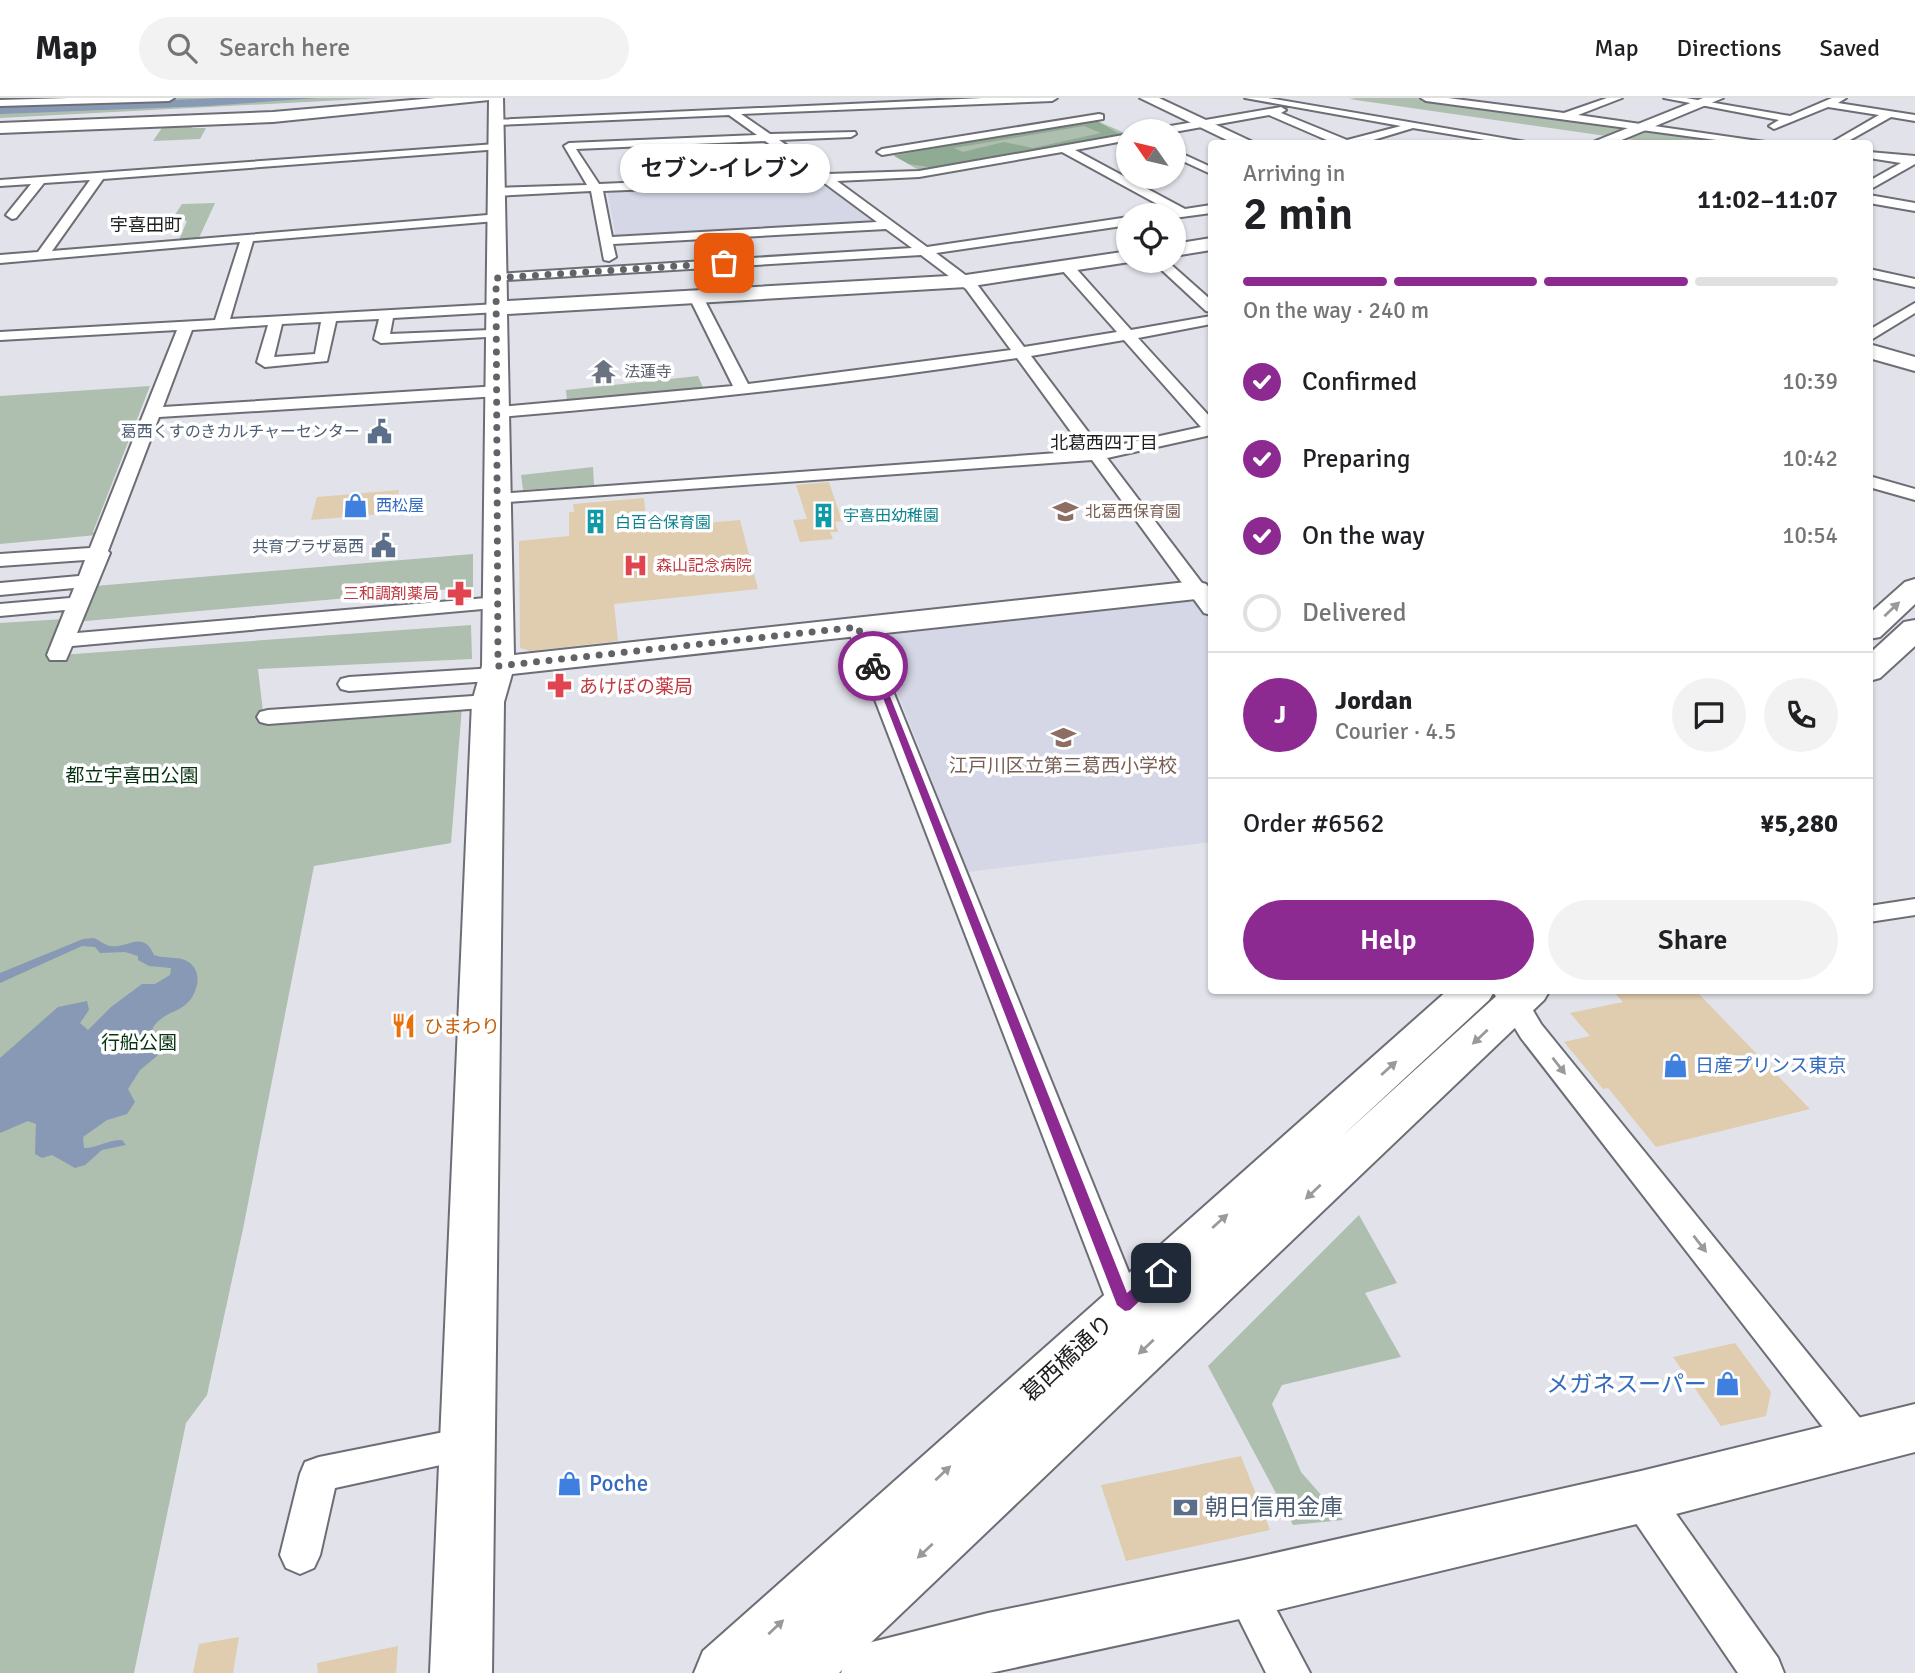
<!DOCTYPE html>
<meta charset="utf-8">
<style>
:root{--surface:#fff;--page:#f2f2f2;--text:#202124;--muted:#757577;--line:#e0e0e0;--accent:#8d2a92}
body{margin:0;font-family:Signika,"Noto Sans JP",sans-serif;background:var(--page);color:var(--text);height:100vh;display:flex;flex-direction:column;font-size:26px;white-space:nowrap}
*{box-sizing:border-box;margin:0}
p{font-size:23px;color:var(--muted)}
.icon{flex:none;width:38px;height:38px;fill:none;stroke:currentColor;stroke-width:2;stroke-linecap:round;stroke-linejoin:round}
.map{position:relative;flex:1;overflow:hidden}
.drawer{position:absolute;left:1208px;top:42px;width:665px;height:854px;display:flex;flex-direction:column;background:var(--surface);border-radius:7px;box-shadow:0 2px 5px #0004}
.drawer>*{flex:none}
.needle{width:46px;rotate:304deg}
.buttons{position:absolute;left:1116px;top:21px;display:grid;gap:14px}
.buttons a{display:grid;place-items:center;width:70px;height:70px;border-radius:50%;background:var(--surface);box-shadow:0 2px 5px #0004;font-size:35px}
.pin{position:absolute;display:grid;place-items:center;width:60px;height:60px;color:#fff;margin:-30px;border-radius:14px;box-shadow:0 4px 10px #0006}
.courier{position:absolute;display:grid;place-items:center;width:70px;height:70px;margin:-35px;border:5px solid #8d2a92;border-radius:50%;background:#fff;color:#222;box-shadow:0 2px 9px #0007}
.bubble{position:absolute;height:49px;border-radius:24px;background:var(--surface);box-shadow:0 2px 5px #0004;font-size:23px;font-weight:600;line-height:49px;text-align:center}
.overview em{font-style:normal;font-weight:600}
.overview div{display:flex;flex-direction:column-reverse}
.overview{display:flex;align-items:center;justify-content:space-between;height:119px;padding:0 35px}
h1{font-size:46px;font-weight:600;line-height:52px}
.bar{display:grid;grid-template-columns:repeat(4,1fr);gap:10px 7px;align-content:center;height:84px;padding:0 35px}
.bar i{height:9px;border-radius:5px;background:var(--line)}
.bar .on{background:var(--accent)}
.bar p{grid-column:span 4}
.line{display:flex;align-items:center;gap:18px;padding:0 35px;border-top:2px solid var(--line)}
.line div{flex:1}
.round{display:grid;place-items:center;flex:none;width:74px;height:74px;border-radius:37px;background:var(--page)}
ol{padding:0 35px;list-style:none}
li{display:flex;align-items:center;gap:21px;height:77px}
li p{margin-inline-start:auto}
li .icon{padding:7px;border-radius:50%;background:var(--accent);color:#fff;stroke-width:4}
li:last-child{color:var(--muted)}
li i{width:38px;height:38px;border:4px solid var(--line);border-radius:50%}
.primary-button{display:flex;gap:14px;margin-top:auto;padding:14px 35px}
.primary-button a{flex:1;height:80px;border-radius:42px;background:var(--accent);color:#fff;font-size:28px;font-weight:600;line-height:80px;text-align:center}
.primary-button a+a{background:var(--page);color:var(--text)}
header{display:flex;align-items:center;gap:42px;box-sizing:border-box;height:98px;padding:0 35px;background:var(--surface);border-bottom:2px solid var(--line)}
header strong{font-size:33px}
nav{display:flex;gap:38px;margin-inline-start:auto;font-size:24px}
.search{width:490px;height:63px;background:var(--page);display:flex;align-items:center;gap:18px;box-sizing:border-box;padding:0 24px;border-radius:38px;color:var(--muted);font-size:26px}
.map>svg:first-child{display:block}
</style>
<header>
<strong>Map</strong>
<div class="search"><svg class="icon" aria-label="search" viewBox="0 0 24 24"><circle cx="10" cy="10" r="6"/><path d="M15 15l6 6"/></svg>Search here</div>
<nav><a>Map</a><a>Directions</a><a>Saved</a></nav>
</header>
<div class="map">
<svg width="1915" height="1575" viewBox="0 0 1915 1575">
<rect width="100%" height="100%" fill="#e2e3ea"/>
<!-- built -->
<g fill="#d5d7e6">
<path d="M818 83 878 125 616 140 607 92Z"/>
<path d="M1179 501 1199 506 1211 522V744L968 774 874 535Z"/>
</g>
<!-- green -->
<g fill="#aebeaf">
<path d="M169 0H381L0 20V5Z"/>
<path d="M1356 0H1417L1762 45H1655L1349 1Z"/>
<path d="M1095 22 1127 36 920 73 890 55Z"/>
<path d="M197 23 192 30H206L200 41 153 43 166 24Z"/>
<path d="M215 105 198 142 178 144 187 123H171L182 106Z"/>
<path d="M698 278 704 292 567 303 566 292Z"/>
<path d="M150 288 93 434 97 437 0 446V298Z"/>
<path d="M593 369 594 387 523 392 521 377Z"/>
<path d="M473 456V489L63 525 47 558 471 527 472 561 258 571 264 622 462 609 451 745 314 768 243 1131 207 1297 186 1325 134 1575H0V525L81 520 95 488Z"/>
<path d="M1359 1117 1397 1185 1365 1195 1401 1259 1282 1287 1272 1306 1301 1374 1343 1422 1293 1427 1208 1268Z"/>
</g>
<!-- forest -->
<path fill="#90ab93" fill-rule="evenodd" d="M1095 22 1123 38 935 70 909 66 894 58 988 39ZM1084 28 1101 35 1033 50 1004 44 963 54 954 50Z"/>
<!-- water -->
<g fill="#8799b4">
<path d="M222 0H318L206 8 0 16V9Z"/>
<path d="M94 840C99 842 105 847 110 848 128 851 143 831 154 857 165 861 178 858 187 863 196 868 199 878 197 887 189 917 168 909 154 928 152 931 152 934 151 938L160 945 157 958 140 972 128 991 135 1004 127 1016 107 1022 83 1039 84 1050C97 1050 107 1042 122 1042L126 1047 102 1052 85 1067 75 1070 52 1057 42 1060 35 1056 36 1026 28 1023 0 1035V960L58 909 87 903 89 912 80 925 88 932 111 909 142 886H155L170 877 171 870 149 868 138 862V858L125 854 100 855 95 849 82 848 0 885V875L83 841Z"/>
</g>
<!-- building -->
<g fill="#e0ccae">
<path d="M829 384 842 423 835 424 838 434H830L833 441 800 444 793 422 807 421 796 387Z"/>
<path d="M399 392 395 415 311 422 317 399Z"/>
<path d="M644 400 647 430 740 422 758 491 614 506 618 543 530 553 520 550 519 443 569 438V414H574L573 406Z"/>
<path d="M1612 892H1695L1810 1011 1656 1049 1608 990 1603 991 1564 944 1590 938 1570 915 1623 904Z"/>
<path d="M1735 1245 1771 1294 1766 1318 1721 1328 1673 1259Z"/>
<path d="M1241 1358 1270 1432 1126 1463 1101 1387Z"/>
<path d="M239 1539 233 1575H193L199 1546Z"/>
<path d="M398 1548 396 1575H318L317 1565Z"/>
</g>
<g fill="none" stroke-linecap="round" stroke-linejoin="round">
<defs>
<g id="street">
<path d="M69 0H174L169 3 0 8V2Z"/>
<path d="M983 0H1057L1052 3 741 16 770 36 855 34 856 36 851 39 779 42 828 76 919 73 1129 36V42L1075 52 1185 111 1211 107V115L1174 120V117H1162L1170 113 1062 54 919 79 837 83 927 149 1129 119V127L936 155 976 185 1024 249 1117 234 1062 172 1060 169 1067 165 1072 166 1131 232 1211 218V226L1138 240 1211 320V337L1107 360 1211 497V517L1204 515 1092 362 493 405 490 401 493 397 499 396 1085 353 1017 260C845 286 672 305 499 319L491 314 499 309 733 288 689 199 696 195 703 199 748 286 1011 252 966 191 921 157 491 183V177L496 176 912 150 886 131 613 146 616 159 609 163 604 162 591 93 495 98 489 94 495 90 587 87 564 48 569 45 757 37 729 17 496 27 491 24 492 22ZM765 43 814 77 599 86 576 51ZM823 84 877 124 612 139 603 93ZM1124 242 1201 329 1101 351 1031 258Z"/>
<path d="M1245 0H1268L1537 46H1509L1413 30 1360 46H1336L1269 17 1174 34 1154 33 1159 30 1281 9 1286 12 1281 15 1347 42 1401 28Z"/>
<path d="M1421 0H1448L1564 15 1607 0H1622L1578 17 1779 46H1746L1426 3Z"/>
<path d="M1664 0H1686L1790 18 1832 0H1846L1838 5 1915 17V23L1891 19 1843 46H1829L1879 17 1828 9 1774 31 1769 28 1779 22Z"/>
<path d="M1099 16 1103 17V21L882 57 877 54 882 51Z"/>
<path d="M496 46 501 49 500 51 103 81 52 153 500 116V122L496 123 253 143 230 221 498 206 505 210 498 214 393 220 390 236 491 232 493 235 491 238 486 239 381 245 374 241 379 221 336 223 327 263 265 269 257 264 268 227 192 232 163 309 499 288 507 293 499 298 159 319 108 453 110 455 77 535 498 499 505 501 508 505 505 509 72 548 66 562H50L47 557 65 512 0 518V506L70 500 74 490 0 497V485L79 478 85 462 0 468V456L90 450 177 232 0 242V234L215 222 240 144 0 165V157L38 154 90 82 44 85 16 120 12 121 6 117 31 86 0 88V82ZM321 224 315 256 274 259 282 226Z"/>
<path d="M1174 52 1211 69V76L1174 59Z"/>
<path d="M1869 54 1915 58V66L1869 92V83L1901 65 1869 60Z"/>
<path d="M1869 97 1915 105V113L1869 105Z"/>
<path d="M1152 163H1167L1211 202V214L1206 213Z"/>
<path d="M1869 171 1915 181V189L1869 179Z"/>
<path d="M1915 205V215L1869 243V232Z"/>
<path d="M1869 378 1915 391V402L1869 389Z"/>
<path d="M857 523 864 525 867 529 1142 1207 1137 1217 1125 1221 1113 1217 1108 1207 847 529 850 525Z"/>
<path d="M495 570 503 572 506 577 503 582 349 593 341 591 338 586 341 581 349 579Z"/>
<path d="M488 597 496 599 499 604 496 609 268 626 260 624 257 619 260 614 268 612Z"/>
<path d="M1915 801V817L1869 824V808Z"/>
<path d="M1492 892H1521L1541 926 1869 1331 1875 1343 1869 1355 1856 1360 1843 1355 1521 940Z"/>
<path d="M469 1329 482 1334 488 1346 482 1358 335 1390 320 1457 314 1470 300 1476 286 1470 280 1457 300 1376 305 1364 319 1359Z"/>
<path d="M1641 1381 1655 1386 1778 1560 1784 1575H1738L1627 1412 1622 1399 1627 1386Z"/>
<path d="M1244 1471 1258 1477 1310 1575H1266L1224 1491 1230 1477Z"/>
</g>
<g id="secondary">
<path d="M435 0H503L507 203 966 177 1129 153V163H1136L966 189 507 216 514 557 1196 483 1206 486 1211 492 1206 498 1196 501 512 576 504 604 492 1575H430L472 604 482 568 489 2 273 24 0 35V25L273 14Z"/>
<path d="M1140 0H1159L1257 46H1235Z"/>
<path d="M1703 0H1723L1612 46H1588Z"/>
<path d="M1211 140V152L1174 158V146Z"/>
<path d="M1869 246 1915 259V273L1869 260Z"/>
<path d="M1915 1306V1354L1641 1425 1244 1520 990 1575H841L850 1553 872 1544 988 1515 1244 1462 1641 1373Z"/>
</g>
<g id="primary">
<path d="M1915 481V506L1880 539 1869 541V516L1905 484Z"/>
<path d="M1915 522V548L1880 580 1869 583V556L1904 524Z"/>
<path d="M1448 892H1495L1489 902 1339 1041 1503 892H1550L1544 902 839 1575H694L703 1553Z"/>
</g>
</defs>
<!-- street casing -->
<use href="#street" stroke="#6d6e75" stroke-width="4"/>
<!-- secondary casing -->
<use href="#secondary" stroke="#6d6e75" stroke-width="4"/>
<!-- primary casing -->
<use href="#primary" stroke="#6d6e75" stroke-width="4"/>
<!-- street -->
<use href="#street" fill="#fff" fill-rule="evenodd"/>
<!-- secondary -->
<use href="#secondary" fill="#fff" fill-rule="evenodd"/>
<!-- primary -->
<use href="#primary" fill="#fff" fill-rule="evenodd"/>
</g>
<!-- one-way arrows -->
<defs><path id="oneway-solid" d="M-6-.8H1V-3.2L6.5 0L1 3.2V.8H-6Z" transform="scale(1.75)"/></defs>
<g fill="#999a9b">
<use href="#oneway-solid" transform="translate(1892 511) rotate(-43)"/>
<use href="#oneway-solid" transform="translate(1480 939) rotate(137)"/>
<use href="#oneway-solid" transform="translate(1559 968) rotate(52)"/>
<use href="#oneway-solid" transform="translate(1389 970) rotate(-42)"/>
<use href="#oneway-solid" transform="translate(1313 1094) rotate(137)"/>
<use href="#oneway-solid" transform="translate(1220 1123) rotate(-42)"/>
<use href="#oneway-solid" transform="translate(1700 1146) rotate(52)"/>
<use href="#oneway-solid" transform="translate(1146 1249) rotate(137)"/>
<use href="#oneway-solid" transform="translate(943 1375) rotate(-43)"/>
<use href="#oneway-solid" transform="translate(925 1453) rotate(137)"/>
<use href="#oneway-solid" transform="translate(776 1529) rotate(-43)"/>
</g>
<!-- route -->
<path fill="#8d2a92" d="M870 566 878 568 1127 1195 1156 1170 1161 1169 1169 1175 1130 1212 1125 1213 1117 1207Z"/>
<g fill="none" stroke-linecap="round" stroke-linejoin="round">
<!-- done -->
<path stroke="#626367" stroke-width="7" stroke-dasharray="0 12.6" d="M724 165 496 180 498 568 858 529 873 568"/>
</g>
<!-- icons -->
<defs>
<symbol id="temple-bare" viewBox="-9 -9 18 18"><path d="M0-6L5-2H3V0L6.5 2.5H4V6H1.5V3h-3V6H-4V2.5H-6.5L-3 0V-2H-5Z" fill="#6b7280" stroke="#fff" stroke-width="2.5" paint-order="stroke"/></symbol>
<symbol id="civic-bare" viewBox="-9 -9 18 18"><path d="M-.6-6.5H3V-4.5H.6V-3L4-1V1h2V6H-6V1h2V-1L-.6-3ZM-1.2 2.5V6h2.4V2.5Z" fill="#5c6f8a" stroke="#fff" stroke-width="2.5" paint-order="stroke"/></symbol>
<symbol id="shop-bare" viewBox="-9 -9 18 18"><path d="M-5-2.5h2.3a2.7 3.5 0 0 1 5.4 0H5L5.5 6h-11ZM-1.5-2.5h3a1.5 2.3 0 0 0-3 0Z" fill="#3f7fe0" stroke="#fff" stroke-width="2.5" paint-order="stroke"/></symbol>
<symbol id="school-bare" viewBox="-9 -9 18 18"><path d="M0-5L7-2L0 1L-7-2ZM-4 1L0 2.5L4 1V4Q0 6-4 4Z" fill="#8d6e63" stroke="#fff" stroke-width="2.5" paint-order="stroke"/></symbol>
<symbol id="building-bare" viewBox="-9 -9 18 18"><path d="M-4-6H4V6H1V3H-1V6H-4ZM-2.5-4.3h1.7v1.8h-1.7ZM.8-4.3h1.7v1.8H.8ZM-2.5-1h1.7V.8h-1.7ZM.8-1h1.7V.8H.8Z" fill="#0f9aa8" stroke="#fff" stroke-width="2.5" paint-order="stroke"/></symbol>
<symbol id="hospital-bare" viewBox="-9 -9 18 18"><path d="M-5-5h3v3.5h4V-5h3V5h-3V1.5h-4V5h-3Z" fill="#e0444e" stroke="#fff" stroke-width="2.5" paint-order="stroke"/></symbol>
<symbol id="pharmacy-bare" viewBox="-9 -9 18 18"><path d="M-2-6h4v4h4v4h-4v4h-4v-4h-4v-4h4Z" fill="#e0444e" stroke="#fff" stroke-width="2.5" paint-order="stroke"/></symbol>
<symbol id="restaurant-bare" viewBox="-9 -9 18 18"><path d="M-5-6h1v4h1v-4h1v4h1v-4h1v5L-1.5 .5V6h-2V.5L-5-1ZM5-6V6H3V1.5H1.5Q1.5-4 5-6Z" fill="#e8710a" stroke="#fff" stroke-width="2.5" paint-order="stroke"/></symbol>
<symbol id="bank-bare" viewBox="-9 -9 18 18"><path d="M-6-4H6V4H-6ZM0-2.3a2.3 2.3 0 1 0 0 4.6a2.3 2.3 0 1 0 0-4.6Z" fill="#5c6f8a" stroke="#fff" stroke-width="2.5" paint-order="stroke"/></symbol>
</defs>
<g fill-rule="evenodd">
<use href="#temple-bare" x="586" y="256" width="35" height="35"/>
<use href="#civic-bare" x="362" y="316" width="35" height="35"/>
<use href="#shop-bare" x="338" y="390" width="35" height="35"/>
<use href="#school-bare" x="1048" y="396" width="35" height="35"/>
<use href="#building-bare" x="806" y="400" width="35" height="35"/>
<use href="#building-bare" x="578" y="406" width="35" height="35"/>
<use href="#civic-bare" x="366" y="430" width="35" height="35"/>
<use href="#hospital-bare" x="618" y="450" width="35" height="35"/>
<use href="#pharmacy-bare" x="442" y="478" width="35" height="35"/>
<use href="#pharmacy-bare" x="542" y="570" width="35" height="35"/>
<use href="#school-bare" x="1046" y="622" width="35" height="35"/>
<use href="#restaurant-bare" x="386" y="910" width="35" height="35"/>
<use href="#shop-bare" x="1658" y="950" width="35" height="35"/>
<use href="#shop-bare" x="1710" y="1268" width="35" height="35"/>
<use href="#shop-bare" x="552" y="1368" width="35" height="35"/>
<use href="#bank-bare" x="1168" y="1392" width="35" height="35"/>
</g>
<g text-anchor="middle" stroke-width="7" stroke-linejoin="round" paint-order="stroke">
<!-- far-worship labels -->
<g font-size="16" fill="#5b616d" stroke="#fff" text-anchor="start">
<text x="624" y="279">法蓮寺</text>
</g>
<!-- far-service labels -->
<g font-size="16" fill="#4e5e75" stroke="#fff" text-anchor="end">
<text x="360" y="339">葛西くすのきカルチャーセンター</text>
<text x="364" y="454">共育プラザ葛西</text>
</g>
<!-- far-shop labels -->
<g font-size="16" fill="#366cbe" stroke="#fff" text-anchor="start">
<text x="376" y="413">西松屋</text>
</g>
<!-- far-education labels -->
<g font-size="16" fill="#785e54" stroke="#fff" text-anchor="start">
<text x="1085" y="419">北葛西保育園</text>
</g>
<!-- far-culture labels -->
<g font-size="16" fill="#0d838f" stroke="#fff" text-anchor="start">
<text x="843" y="423">宇喜田幼稚園</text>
<text x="615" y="430">白百合保育園</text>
</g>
<!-- far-health labels -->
<g font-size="16" fill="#be3a42" stroke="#fff" text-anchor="start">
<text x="656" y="473">森山記念病院</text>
<text x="439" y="501" text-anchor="end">三和調剤薬局</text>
</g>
<!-- far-neighbourhood labels -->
<g font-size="18" fill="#1d1e20" stroke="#fff">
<text x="146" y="133">宇喜田町</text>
<text x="1104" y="351">北葛西四丁目</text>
</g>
<!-- health labels -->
<g font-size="19" fill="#be3a42" stroke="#fff" text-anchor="start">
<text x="579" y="595">あけぼの薬局</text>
</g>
<!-- education labels -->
<g font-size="19" fill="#785e54" stroke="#fff">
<text x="1063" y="674">江戸川区立第三葛西小学校</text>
</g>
<!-- park labels -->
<g font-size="19" fill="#073312" stroke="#fff">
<text x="132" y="684">都立宇喜田公園</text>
<text x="139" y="951">行船公園</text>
</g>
<!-- food labels -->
<g font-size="19" fill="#c56008" stroke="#fff" text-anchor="start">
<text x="424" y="935">ひまわり</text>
</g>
<!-- shop labels -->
<g font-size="19" fill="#366cbe" stroke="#fff" text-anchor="start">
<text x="1695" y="974">日産プリンス東京</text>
</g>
<!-- near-street labels -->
<g font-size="23" fill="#1d1e20" stroke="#fff">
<text transform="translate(1067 1260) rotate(-43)" y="8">葛西橋通り</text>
</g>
<!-- near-shop labels -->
<g font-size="23" fill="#366cbe" stroke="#fff" text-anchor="end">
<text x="1707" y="1294">メガネスーパー</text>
<text x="589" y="1393" text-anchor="start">Poche</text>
</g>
<!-- near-service labels -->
<g font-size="23" fill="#4e5e75" stroke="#fff" text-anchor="start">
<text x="1205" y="1417">朝日信用金庫</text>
</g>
</g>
</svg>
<div class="buttons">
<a><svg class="needle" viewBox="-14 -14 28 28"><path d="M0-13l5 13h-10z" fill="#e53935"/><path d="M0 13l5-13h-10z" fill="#757577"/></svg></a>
<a><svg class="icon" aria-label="locate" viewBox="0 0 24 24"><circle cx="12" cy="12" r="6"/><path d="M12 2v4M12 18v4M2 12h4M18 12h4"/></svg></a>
</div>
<div class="pin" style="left:724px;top:165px;background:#ea580c"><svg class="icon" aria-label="bag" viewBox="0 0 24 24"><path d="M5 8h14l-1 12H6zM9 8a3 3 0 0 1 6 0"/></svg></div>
<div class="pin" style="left:1161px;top:1175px;background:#1f2937"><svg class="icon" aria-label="home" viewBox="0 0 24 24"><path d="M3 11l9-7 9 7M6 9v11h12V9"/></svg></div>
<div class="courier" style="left:873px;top:568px"><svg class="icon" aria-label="bike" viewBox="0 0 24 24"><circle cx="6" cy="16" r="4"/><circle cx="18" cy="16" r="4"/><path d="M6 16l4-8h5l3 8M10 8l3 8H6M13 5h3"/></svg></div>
<div class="bubble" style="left:620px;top:46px;width:210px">セブン-イレブン</div>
<section class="drawer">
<div class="overview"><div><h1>2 min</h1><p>Arriving in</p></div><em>11:02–11:07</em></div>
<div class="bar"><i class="on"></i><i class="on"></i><i class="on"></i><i></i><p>On the way · 240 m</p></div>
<ol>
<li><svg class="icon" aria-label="check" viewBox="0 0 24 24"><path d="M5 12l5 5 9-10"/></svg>Confirmed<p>10:39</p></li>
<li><svg class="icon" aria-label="check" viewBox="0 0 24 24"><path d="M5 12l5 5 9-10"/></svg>Preparing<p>10:42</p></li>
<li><svg class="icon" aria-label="check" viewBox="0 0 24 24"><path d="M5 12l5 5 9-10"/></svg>On the way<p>10:54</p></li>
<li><i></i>Delivered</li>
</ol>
<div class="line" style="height:126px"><b class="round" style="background:var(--accent);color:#fff">J</b><div><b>Jordan</b><p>Courier · 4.5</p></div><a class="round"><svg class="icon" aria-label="chat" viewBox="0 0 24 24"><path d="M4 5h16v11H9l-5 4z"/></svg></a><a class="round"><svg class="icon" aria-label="phone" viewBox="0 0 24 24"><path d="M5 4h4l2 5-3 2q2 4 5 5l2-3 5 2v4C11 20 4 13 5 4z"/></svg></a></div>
<div class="line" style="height:91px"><div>Order #6562</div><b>¥5,280</b></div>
<div class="primary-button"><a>Help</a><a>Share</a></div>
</section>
</div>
